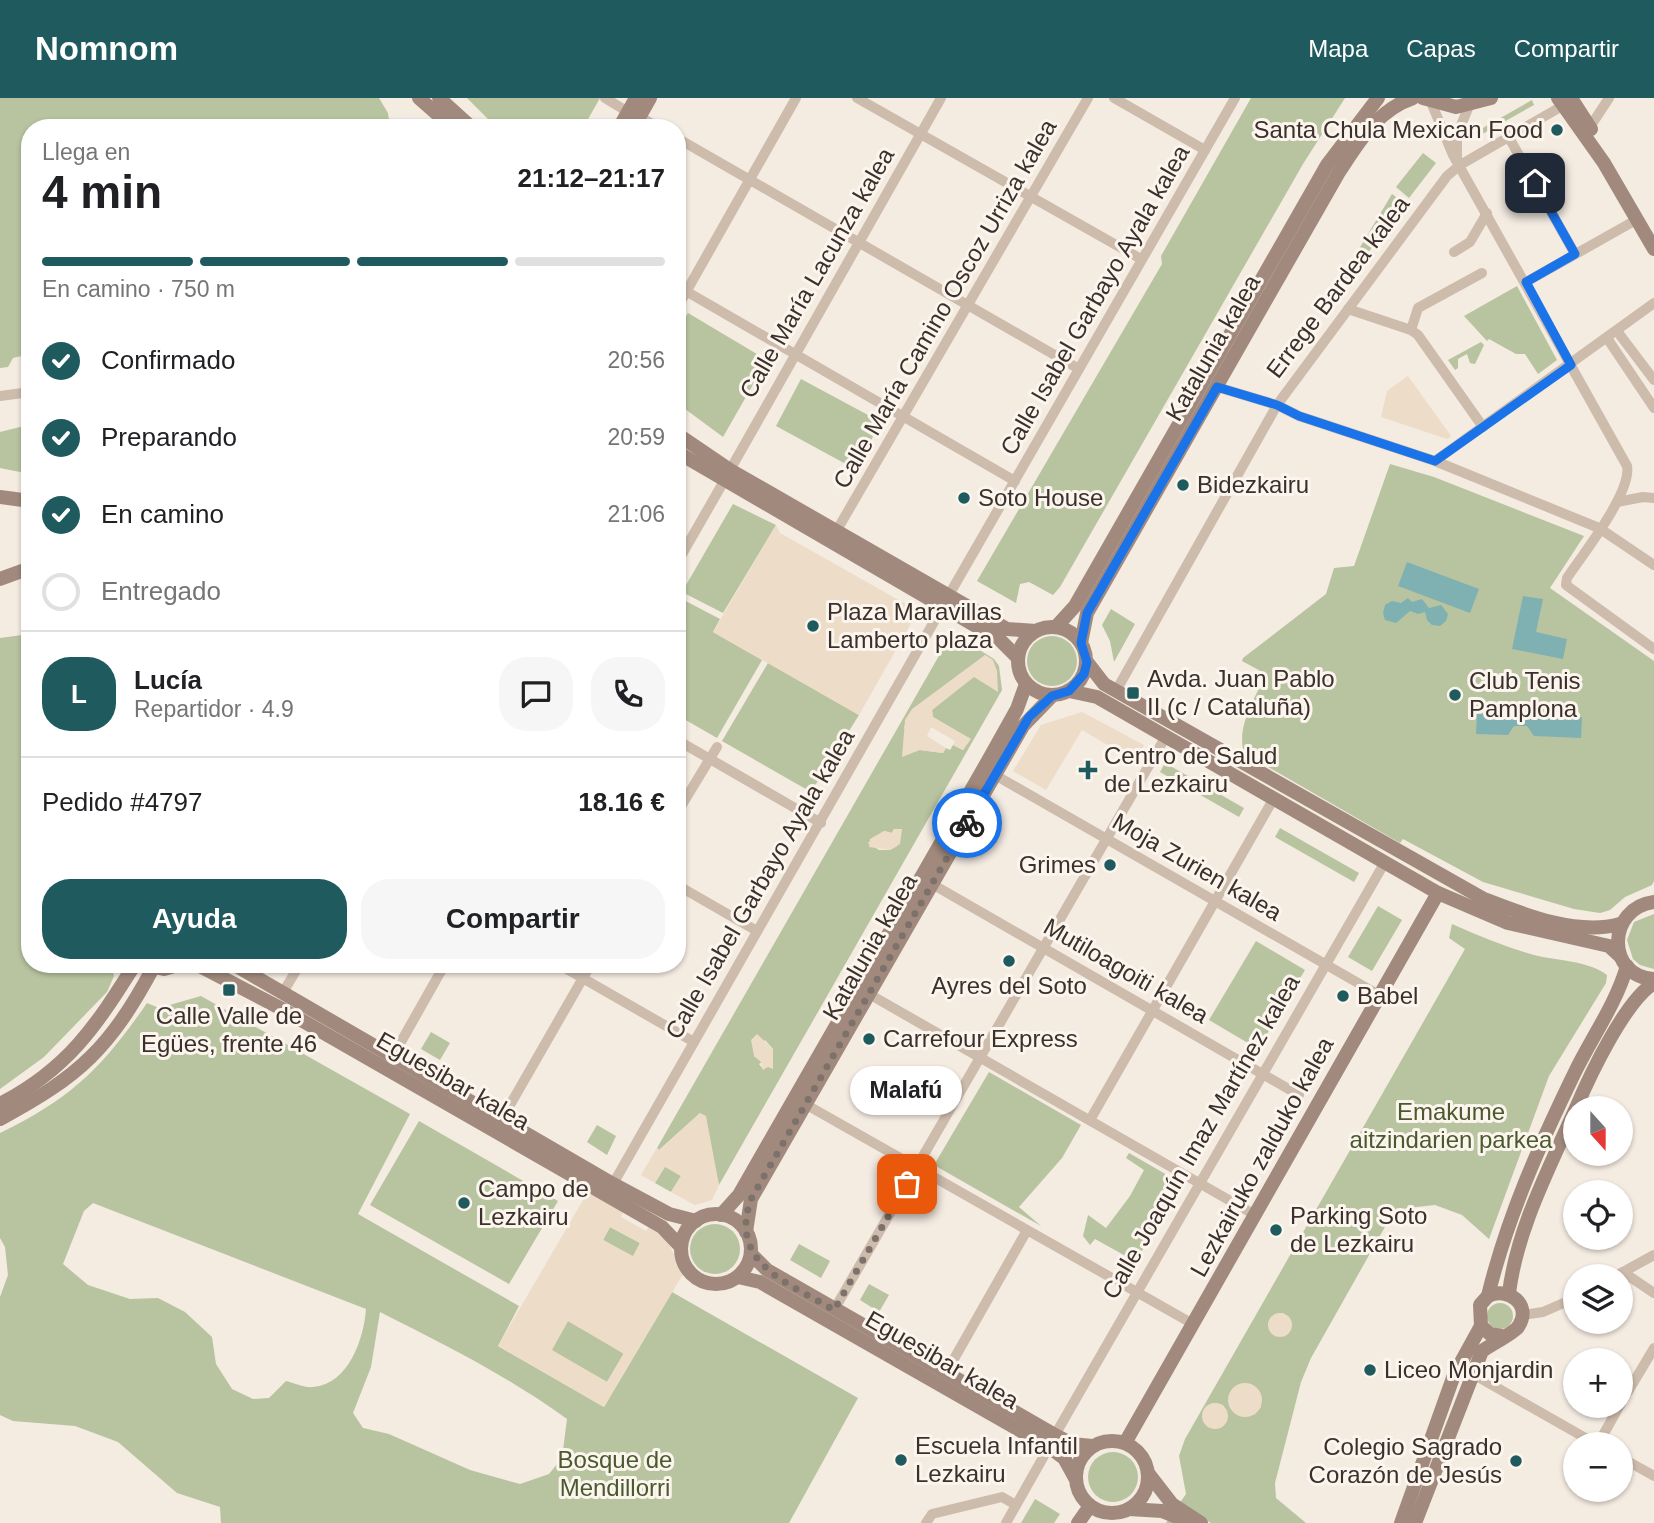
<!DOCTYPE html>
<html lang="es">
<meta charset="utf-8">
<style>
:root{--surface:#fff;--page:#f6f6f6;--text:#202124;--muted:#757577;--line:#e0e0e0;--accent:#1f5a5e}
body{margin:0;font-family:Arial,sans-serif;background:var(--page);color:var(--text);height:100vh;display:flex;flex-direction:column;font-size:26px;white-space:nowrap}
*{box-sizing:border-box;margin:0}
p{font-size:23px;color:var(--muted)}
.icon{flex:none;width:38px;height:38px;fill:none;stroke:currentColor;stroke-width:2;stroke-linecap:round;stroke-linejoin:round}
.map{position:relative;flex:1;overflow:hidden}
.side{position:absolute;left:21px;top:21px;width:665px;height:854px;display:flex;flex-direction:column;background:var(--surface);border-radius:28px;box-shadow:0 2px 5px #0004}
.side>*{flex:none}
.needle{width:46px;rotate:159deg}
.fabs{position:absolute;left:1563px;top:998px;display:grid;gap:14px}
.fabs a{display:grid;place-items:center;width:70px;height:70px;border-radius:50%;background:var(--surface);box-shadow:0 2px 5px #0004;font-size:35px}
.pin{position:absolute;display:grid;place-items:center;width:60px;height:60px;color:#fff;margin:-30px;border-radius:14px;box-shadow:0 4px 10px #0006}
.courier{position:absolute;display:grid;place-items:center;width:70px;height:70px;margin:-35px;border:5px solid #1a73e8;border-radius:50%;background:#fff;color:#222;box-shadow:0 2px 9px #0007}
.bubble{position:absolute;height:49px;border-radius:24px;background:var(--surface);box-shadow:0 2px 5px #0004;font-size:23px;font-weight:700;line-height:49px;text-align:center}
.headline em{font-style:normal;font-weight:700}
.headline div{display:flex;flex-direction:column-reverse}
.headline{display:flex;align-items:center;justify-content:space-between;height:119px;padding:0 21px}
h1{font-size:46px;font-weight:700;line-height:52px}
.bar{display:grid;grid-template-columns:repeat(4,1fr);gap:10px 7px;align-content:center;height:84px;padding:0 21px}
.bar i{height:9px;border-radius:5px;background:var(--line)}
.bar .on{background:var(--accent)}
.bar p{grid-column:span 4}
.line{display:flex;align-items:center;gap:18px;padding:0 21px;border-top:2px solid var(--line)}
.line div{flex:1}
.round{display:grid;place-items:center;flex:none;width:74px;height:74px;border-radius:28px;background:var(--page)}
ol{padding:0 21px;list-style:none}
li{display:flex;align-items:center;gap:21px;height:77px}
li p{margin-inline-start:auto}
li .icon{padding:7px;border-radius:50%;background:var(--accent);color:#fff;stroke-width:4}
li:last-child{color:var(--muted)}
li i{width:38px;height:38px;border:4px solid var(--line);border-radius:50%}
.button{display:flex;gap:14px;margin-top:auto;padding:14px 21px}
.button a{flex:1;height:80px;border-radius:28px;background:var(--accent);color:#fff;font-size:28px;font-weight:700;line-height:80px;text-align:center}
.button a+a{background:var(--page);color:var(--text)}
header{display:flex;align-items:center;gap:42px;box-sizing:border-box;height:98px;padding:0 35px;background:var(--accent);color:#fff}
header strong{font-size:33px}
nav{display:flex;gap:38px;margin-inline-start:auto;font-size:24px}
.map>svg:first-child{display:block}
</style>
<header>
<strong>Nomnom</strong>
<nav><a>Mapa</a><a>Capas</a><a>Compartir</a></nav>
</header>
<div class="map">
<svg width="1654" height="1425" viewBox="0 0 1654 1425">
<rect width="100%" height="100%" fill="#f4ebe1"/>
<!-- green -->
<g fill="#b8c4a0" fill-rule="evenodd">
<path d="M0 0H379L388 15 390 30H30V256L13 260 8 269 0 270Z"/>
<path d="M467 0H600L583 30H497Z"/>
<path d="M1251 0H1345L1303 66 1060 489 1053 497 1029 484 1020 486 1016 505 977 483 1162 166 1161 158Z"/>
<path d="M1532 2 1534 7 1477 39 1474 35Z"/>
<path d="M1423 55 1436 65 1409 100 1396 89Z"/>
<path d="M1392 96 1405 106 1342 189 1338 186Z"/>
<path d="M1517 188 1557 262 1538 276 1525 256H1516L1489 241 1487 243 1464 218Z"/>
<path d="M688 215 767 262 723 339 677 305V234Z"/>
<path d="M1481 244 1484 247 1475 266 1470 265 1467 256 1458 261V270L1455 272 1448 262Z"/>
<path d="M801 281 881 324 855 371 776 328Z"/>
<path d="M24 328 30 376 0 370V334Z"/>
<path d="M1390 366 1434 379 1584 438 1550 490 1654 563V783L1652 787 1625 799 1610 812 1600 815 1574 811 1483 784 1403 741 1400 745 1244 655C1236 629 1255 600 1266 576L1242 563 1243 560 1326 496 1334 470 1354 468Z"/>
<path d="M733 406 776 427 723 515 682 494Z"/>
<path d="M678 499 720 521 713 534 762 562 717 640 677 617Z"/>
<path d="M1111 511 1135 526 1114 564 1110 543 1102 527Z"/>
<path d="M952 535 994 561 999 568 1002 592 719 1087 700 1015 659 1052 657 1050ZM985 557 993 562 932 612 933 619 970 641 963 652 953 647 950 652 946 650 943 655 920 652 904 629 907 625ZM894 731H902L897 748 890 752H879L868 745 884 733 892 735ZM765 942 773 951 772 962 763 971 759 966 762 964 754 958Z"/>
<path d="M30 536V866H111L114 878 107 894 44 959 0 991V540Z"/>
<circle cx="1052" cy="563" r="25"/>
<path d="M768 565 859 617 811 694 722 643Z"/>
<path d="M1165 665 1244 710 1239 719 1160 674Z"/>
<path d="M1280 730 1359 775 1354 784 1275 739Z"/>
<path d="M1378 808 1402 822 1372 873 1348 859Z"/>
<path d="M1654 816V871L1640 867 1633 861 1627 842 1634 824Z"/>
<path d="M1452 826C1479 838 1506 849 1534 857 1557 863 1587 862 1607 877L1606 885 1549 978 1489 1141 1462 1117 1435 1107 1407 1110 1390 1120 1311 1260 1301 1284 1275 1385 1276 1400 1306 1425H1211L1183 1409V1425H1166L1186 1396 1179 1358 1185 1341 1465 851 1449 840ZM1283 1215 1291 1223 1287 1236 1276 1238 1270 1233 1268 1225 1275 1216ZM1244 1285 1261 1309 1254 1317 1231 1294ZM1215 1305 1223 1307 1228 1318 1222 1329 1214 1331 1211 1306Z"/>
<path d="M1256 843 1305 872 1258 951 1209 922Z"/>
<path d="M201 898 410 1016 358 1116 519 1208 498 1248 604 1309 672 1194 858 1300 789 1425H221L220 1409 177 1395 118 1344 75 1328 13 1323 0 1317V1199L8 1177 5 1149 0 1140V1035C72 1000 102 970 147 905L159 910ZM93 1105 366 1211C364 1240 349 1286 313 1289 305 1290 294 1285 286 1283L269 1300 253 1301 232 1291 216 1266 212 1239 185 1214 158 1200 130 1201 88 1187 63 1166 84 1113ZM380 1214C445 1247 508 1278 567 1321L562 1360 549 1376 520 1386 470 1372 389 1336 363 1330 353 1315 371 1269Z"/>
<path d="M431 934 450 945 440 962 421 951Z"/>
<path d="M989 974 1081 1027 1062 1060 1019 1109 1041 1128 934 1067Z"/>
<path d="M419 1023 558 1103 509 1186 370 1107Z"/>
<path d="M597 1027 616 1038 607 1057 587 1044Z"/>
<path d="M1129 1055 1181 1085 1131 1172 1127 1169 1131 1161 1095 1141 1090 1147 1083 1138 1088 1117 1106 1130 1130 1098 1144 1072 1126 1060Z"/>
<path d="M665 1068 681 1078 671 1094 655 1085Z"/>
<circle cx="715" cy="1151" r="25"/>
<path d="M610 1129 640 1145 633 1159 603 1142Z"/>
<path d="M799 1146 830 1163 821 1180 790 1162Z"/>
<path d="M869 1186 889 1197 879 1214 860 1202Z"/>
<circle cx="1500" cy="1218" r="13"/>
<path d="M568 1223 624 1255 607 1284 551 1252Z"/>
<circle cx="1113" cy="1379" r="25"/>
<path d="M1035 1401 1060 1416 1054 1425H1021Z"/>
</g>
<!-- plaza -->
<g fill="#ecdcc8" fill-rule="evenodd">
<path d="M1408 278 1451 338 1447 341 1381 319 1387 293Z"/>
<path d="M776 427 780 435 918 513 859 617 713 534Z"/>
<path d="M985 557 993 562 997 573 998 594 974 579 932 612 933 619 971 641 963 652 953 647 955 643 931 629 927 638 946 650 943 655 920 652 902 659 905 622 912 611Z"/>
<path d="M1082 614 1144 647 1135 663 1082 632 1046 692 1013 673 1041 627Z"/>
<path d="M894 731H902L900 746 890 752 869 749 870 741 884 733 892 735Z"/>
<path d="M757 936 773 951V971L768 969 763 972 761 964 754 958 751 942Z"/>
<path d="M700 1015 706 1018 719 1087 712 1102 695 1107 671 1094 681 1078 665 1069 655 1085 641 1077 657 1050 660 1052Z"/>
<path d="M589 1092 624 1113 621 1119 646 1133 650 1127 664 1135 683 1176 604 1309 498 1248ZM610 1129 640 1145 633 1158 603 1142ZM568 1223 624 1256 607 1284 552 1252Z"/>
<circle cx="1280" cy="1227" r="12"/>
<circle cx="1245" cy="1302" r="17"/>
<circle cx="1215" cy="1318" r="13"/>
</g>
<!-- water -->
<g fill="#7fb0b2">
<path d="M1407 464 1479 491 1470 515 1398 488Z"/>
<path d="M1523 498 1543 501 1536 534 1567 541 1563 561 1512 551Z"/>
<path d="M1408 500 1412 504 1422 501 1429 510 1441 507 1448 516 1446 523 1440 528 1432 527 1427 522 1425 514 1418 516 1410 513 1396 525 1385 522 1383 515 1385 507 1392 503 1401 505Z"/>
<path d="M1477 616 1582 619 1581 640 1534 638 1527 628H1514L1508 637 1476 636Z"/>
</g>
<g fill="none" stroke-linecap="round" stroke-linejoin="round">
<!-- street -->
<g stroke="#cdbbac" stroke-width="10">
<path d="M605 0 628 14"/>
<path d="M857 0 1141 161"/>
<path d="M1114 0 1205 52"/>
<path d="M1431 4 1453 57 1627 368C1632 394 1583 456 1567 480L1566 487 1654 551"/>
<path d="M639 18 659 30"/>
<path d="M1590 29 1609 0"/>
<path d="M1508 38 1575 156"/>
<path d="M677 40 1079 271"/>
<path d="M1457 61V37L1469 8"/>
<path d="M1454 154 1470 144 1487 115"/>
<path d="M1526 184 1636 122"/>
<path d="M677 188 1015 383"/>
<path d="M677 210 796 0"/>
<path d="M1348 211 1411 232 1418 237 1483 329"/>
<path d="M1411 232 1418 210 1482 175"/>
<path d="M1617 233 1654 282"/>
<path d="M1607 240 1654 310"/>
<path d="M1217 289 1277 307 1299 318 1435 363 1599 430 1654 467"/>
<path d="M0 298 30 294"/>
<path d="M1435 363 1654 205"/>
<path d="M730 372 941 0"/>
<path d="M1617 404 1643 399 1654 400"/>
<path d="M837 432 1088 0"/>
<path d="M677 465 724 383"/>
<path d="M949 497 1235 0"/>
<path d="M1116 593 1277 307 1447 78 1460 67 1564 7"/>
<path d="M677 642 821 725"/>
<path d="M995 677 1379 897"/>
<path d="M677 715 717 649"/>
<path d="M932 786 1299 997"/>
<path d="M677 787 757 833"/>
<path d="M558 866 694 944"/>
<path d="M282 896 300 866"/>
<path d="M869 896 1255 1117"/>
<path d="M393 958 445 866"/>
<path d="M805 1006 1193 1226"/>
<path d="M502 1021 591 866"/>
<path d="M1090 1022 1274 700"/>
<path d="M613 1086 943 508"/>
<path d="M1623 1174 1654 1195"/>
<path d="M1616 1178 1654 1157"/>
<path d="M834 1212 1166 638"/>
<path d="M1522 1217 1543 1214 1575 1200"/>
<path d="M946 1275 1026 1134"/>
<path d="M1471 1275 1596 1346"/>
<path d="M1620 1307 1654 1250"/>
<path d="M1055 1337 1385 764"/>
<path d="M1598 1346 1620 1307"/>
<path d="M1620 1359 1654 1378"/>
<path d="M926 1425 932 1416 1002 1399 1016 1407"/>
<path d="M1006 1425 1049 1349"/>
</g>
<!-- secondary -->
<g stroke="#a18a7d" stroke-width="14">
<path d="M419 0 453 30"/>
<path d="M439 0 472 30"/>
<path d="M1423 0 1456 9 1491 0"/>
<path d="M1558 0 1604 65 1654 151"/>
<path d="M1571 0 1591 31"/>
<path d="M619 30 636 0"/>
<path d="M633 30 650 0"/>
<path d="M677 336 730 372 1007 531 1036 533"/>
<path d="M677 354 1000 542 1018 560"/>
<path d="M0 399 30 403"/>
<path d="M0 481 30 470"/>
<circle cx="1052" cy="563" r="34"/>
<path d="M1056 529 1075 508 1327 67 1378 0"/>
<path d="M1081 545 1087 515 1339 74C1359 44 1377 12 1413 0"/>
<path d="M1087 564 1104 586 1484 801C1525 817 1577 838 1620 826"/>
<path d="M1069 593 1097 599 1438 795 1508 825 1609 848 1620 858"/>
<path d="M1654 804C1607 810 1605 878 1654 881"/>
<path d="M196 866 282 911 662 1129 681 1149"/>
<path d="M233 866 613 1086 669 1116 696 1123"/>
<path d="M146 867 164 871 181 866"/>
<path d="M0 1006C68 971 96 928 135 866"/>
<path d="M1576 1010C1590 977 1625 903 1654 885"/>
<path d="M0 1021C80 978 110 950 153 870"/>
<circle cx="716" cy="1151" r="35"/>
<path d="M721 1117 739 1097 989 661 1017 611 1026 586"/>
<path d="M746 1134 751 1101 1023 628 1052 598"/>
<path d="M751 1156 767 1172 1055 1337 1072 1346 1092 1348"/>
<path d="M738 1179 760 1184 1049 1349 1064 1360 1075 1380"/>
<path d="M1509 1195C1517 1131 1549 1071 1575 1012"/>
<path d="M1501 1238 1490 1236 1481 1228 1480 1207 1488 1198C1507 1119 1540 1046 1575 974 1592 939 1616 906 1627 868"/>
<circle cx="1112" cy="1379" r="36"/>
<path d="M1125 1345 1438 795"/>
<path d="M1148 1375 1172 1406 1201 1425"/>
<path d="M1129 1411 1162 1413 1182 1421"/>
<path d="M1078 1425 1090 1408"/>
<path d="M1401 1425 1454 1277 1481 1228"/>
<path d="M1415 1425 1482 1253C1490 1247 1514 1235 1518 1229 1533 1207 1508 1188 1488 1198"/>
</g>
</g>
<g fill="none" stroke-linecap="round" stroke-linejoin="round">
<!-- done -->
<path stroke="#7c716b" stroke-width="7" stroke-dasharray="0 12.6" d="M907 1086 834 1212C789 1185 728 1166 751 1101L967 725"/>
<!-- route -->
<path stroke="#1a73e8" stroke-width="9" d="M967 725 1029 619 1052 598 1069 593 1084 576 1087 564 1081 545 1087 515 1217 289 1277 307 1299 318 1435 363 1571 267 1526 184 1575 156 1535 85"/>
</g>
<!-- markers -->
<g fill="#1f5a5e" stroke="#fbf5ee" stroke-width="2.5">
<circle cx="1557" cy="32" r="7"/>
<circle cx="1183" cy="387" r="7"/>
<circle cx="964" cy="400" r="7"/>
<circle cx="813" cy="528" r="7"/>
<rect x="1126" y="588" width="14" height="14" rx="3.5"/>
<circle cx="1455" cy="597" r="7"/>
<path d="M1084.5 661.5h7v7h7v7h-7v7h-7v-7h-7v-7h7z"/>
<circle cx="1110" cy="767" r="7"/>
<circle cx="1009" cy="863" r="7"/>
<rect x="222" y="885" width="14" height="14" rx="3.5"/>
<circle cx="1343" cy="898" r="7"/>
<circle cx="869" cy="941" r="7"/>
<circle cx="464" cy="1105" r="7"/>
<circle cx="1276" cy="1132" r="7"/>
<circle cx="1370" cy="1272" r="7"/>
<circle cx="901" cy="1362" r="7"/>
<circle cx="1516" cy="1363" r="7"/>
</g>
<g text-anchor="middle" stroke-width="6" stroke-linejoin="round" paint-order="stroke">
<!-- poi labels -->
<g font-size="24" fill="#3b302b" stroke="#fbf5ee" text-anchor="start">
<text x="1543" y="40" text-anchor="end">Santa Chula Mexican Food</text>
<text x="1197" y="395">Bidezkairu</text>
<text x="978" y="408">Soto House</text>
<text x="827" y="522">Plaza Maravillas<tspan x="827" dy="28">Lamberto plaza</tspan></text>
<text x="1147" y="589">Avda. Juan Pablo<tspan x="1147" dy="28">II (c / Cataluña)</tspan></text>
<text x="1469" y="591">Club Tenis<tspan x="1469" dy="28">Pamplona</tspan></text>
<text x="1104" y="666">Centro de Salud<tspan x="1104" dy="28">de Lezkairu</tspan></text>
<text x="1096" y="775" text-anchor="end">Grimes</text>
<text x="1009" y="896" text-anchor="middle">Ayres del Soto</text>
<text x="1357" y="906">Babel</text>
<text x="229" y="926" text-anchor="middle">Calle Valle de<tspan x="229" dy="28">Egües, frente 46</tspan></text>
<text x="883" y="949">Carrefour Express</text>
<text x="478" y="1099">Campo de<tspan x="478" dy="28">Lezkairu</tspan></text>
<text x="1290" y="1126">Parking Soto<tspan x="1290" dy="28">de Lezkairu</tspan></text>
<text x="1384" y="1280">Liceo Monjardin</text>
<text x="915" y="1356">Escuela Infantil<tspan x="915" dy="28">Lezkairu</tspan></text>
<text x="1502" y="1357" text-anchor="end">Colegio Sagrado<tspan x="1502" dy="28">Corazón de Jesús</tspan></text>
</g>
<!-- street labels -->
<g font-size="24" fill="#3b302b" stroke="#fbf5ee">
<text transform="translate(817 175) rotate(-60)" y="8">Calle María Lacunza kalea</text>
<text transform="translate(1338 189) rotate(-53)" y="8">Errege Bardea kalea</text>
<text transform="translate(1095 202) rotate(-60)" y="8">Calle Isabel Garbayo Ayala kalea</text>
<text transform="translate(945 206) rotate(-60)" y="8">Calle María Camino Oscoz Urriza kalea</text>
<text transform="translate(1213 250) rotate(-60)" y="8">Katalunia kalea</text>
<text transform="translate(1197 769) rotate(30)" y="8">Moja Zurien kalea</text>
<text transform="translate(760 786) rotate(-60)" y="8">Calle Isabel Garbayo Ayala kalea</text>
<text transform="translate(870 849) rotate(-60)" y="8">Katalunia kalea</text>
<text transform="translate(1126 873) rotate(30)" y="8">Mutiloagoiti kalea</text>
<text transform="translate(453 983) rotate(30)" y="8">Eguesibar kalea</text>
<text transform="translate(1201 1039) rotate(-60)" y="8">Calle Joaquín Imaz Martínez kalea</text>
<text transform="translate(1262 1059) rotate(-61)" y="8">Lezkairuko zalduko kalea</text>
<text transform="translate(942 1262) rotate(30)" y="8">Eguesibar kalea</text>
</g>
<!-- park labels -->
<g font-size="24" fill="#4a5a2e" stroke="#fbf5ee">
<text x="1451" y="1022">Emakume<tspan x="1451" dy="28">aitzindarien parkea</tspan></text>
<text x="615" y="1370">Bosque de<tspan x="615" dy="28">Mendillorri</tspan></text>
</g>
</g>
</svg>
<div class="fabs">
<a><svg class="needle" viewBox="-14 -14 28 28"><path d="M0-13l5 13h-10z" fill="#e53935"/><path d="M0 13l5-13h-10z" fill="#757577"/></svg></a>
<a><svg class="icon" aria-label="locate" viewBox="0 0 24 24"><circle cx="12" cy="12" r="6"/><path d="M12 2v4M12 18v4M2 12h4M18 12h4"/></svg></a>
<a><svg class="icon" aria-label="layers" viewBox="0 0 24 24"><path d="M12 4l9 5-9 5-9-5zM3 14l9 5 9-5"/></svg></a>
<a>+</a>
<a>−</a>
</div>
<div class="pin" style="left:907px;top:1086px;background:#ea580c"><svg class="icon" aria-label="bag" viewBox="0 0 24 24"><path d="M5 8h14l-1 12H6zM9 8a3 3 0 0 1 6 0"/></svg></div>
<div class="pin" style="left:1535px;top:85px;background:#1f2937"><svg class="icon" aria-label="home" viewBox="0 0 24 24"><path d="M3 11l9-7 9 7M6 9v11h12V9"/></svg></div>
<div class="courier" style="left:967px;top:725px"><svg class="icon" aria-label="bike" viewBox="0 0 24 24"><circle cx="6" cy="16" r="4"/><circle cx="18" cy="16" r="4"/><path d="M6 16l4-8h5l3 8M10 8l3 8H6M13 5h3"/></svg></div>
<div class="bubble" style="left:850px;top:968px;width:112px">Malafú</div>
<section class="side">
<div class="headline"><div><h1>4 min</h1><p>Llega en</p></div><em>21:12–21:17</em></div>
<div class="bar"><i class="on"></i><i class="on"></i><i class="on"></i><i></i><p>En camino · 750 m</p></div>
<ol>
<li><svg class="icon" aria-label="check" viewBox="0 0 24 24"><path d="M5 12l5 5 9-10"/></svg>Confirmado<p>20:56</p></li>
<li><svg class="icon" aria-label="check" viewBox="0 0 24 24"><path d="M5 12l5 5 9-10"/></svg>Preparando<p>20:59</p></li>
<li><svg class="icon" aria-label="check" viewBox="0 0 24 24"><path d="M5 12l5 5 9-10"/></svg>En camino<p>21:06</p></li>
<li><i></i>Entregado</li>
</ol>
<div class="line" style="height:126px"><b class="round" style="background:var(--accent);color:#fff">L</b><div><b>Lucía</b><p>Repartidor · 4.9</p></div><a class="round"><svg class="icon" aria-label="chat" viewBox="0 0 24 24"><path d="M4 5h16v11H9l-5 4z"/></svg></a><a class="round"><svg class="icon" aria-label="phone" viewBox="0 0 24 24"><path d="M5 4h4l2 5-3 2q2 4 5 5l2-3 5 2v4C11 20 4 13 5 4z"/></svg></a></div>
<div class="line" style="height:91px"><div>Pedido #4797</div><b>18.16 €</b></div>
<div class="button"><a>Ayuda</a><a>Compartir</a></div>
</section>
</div>
